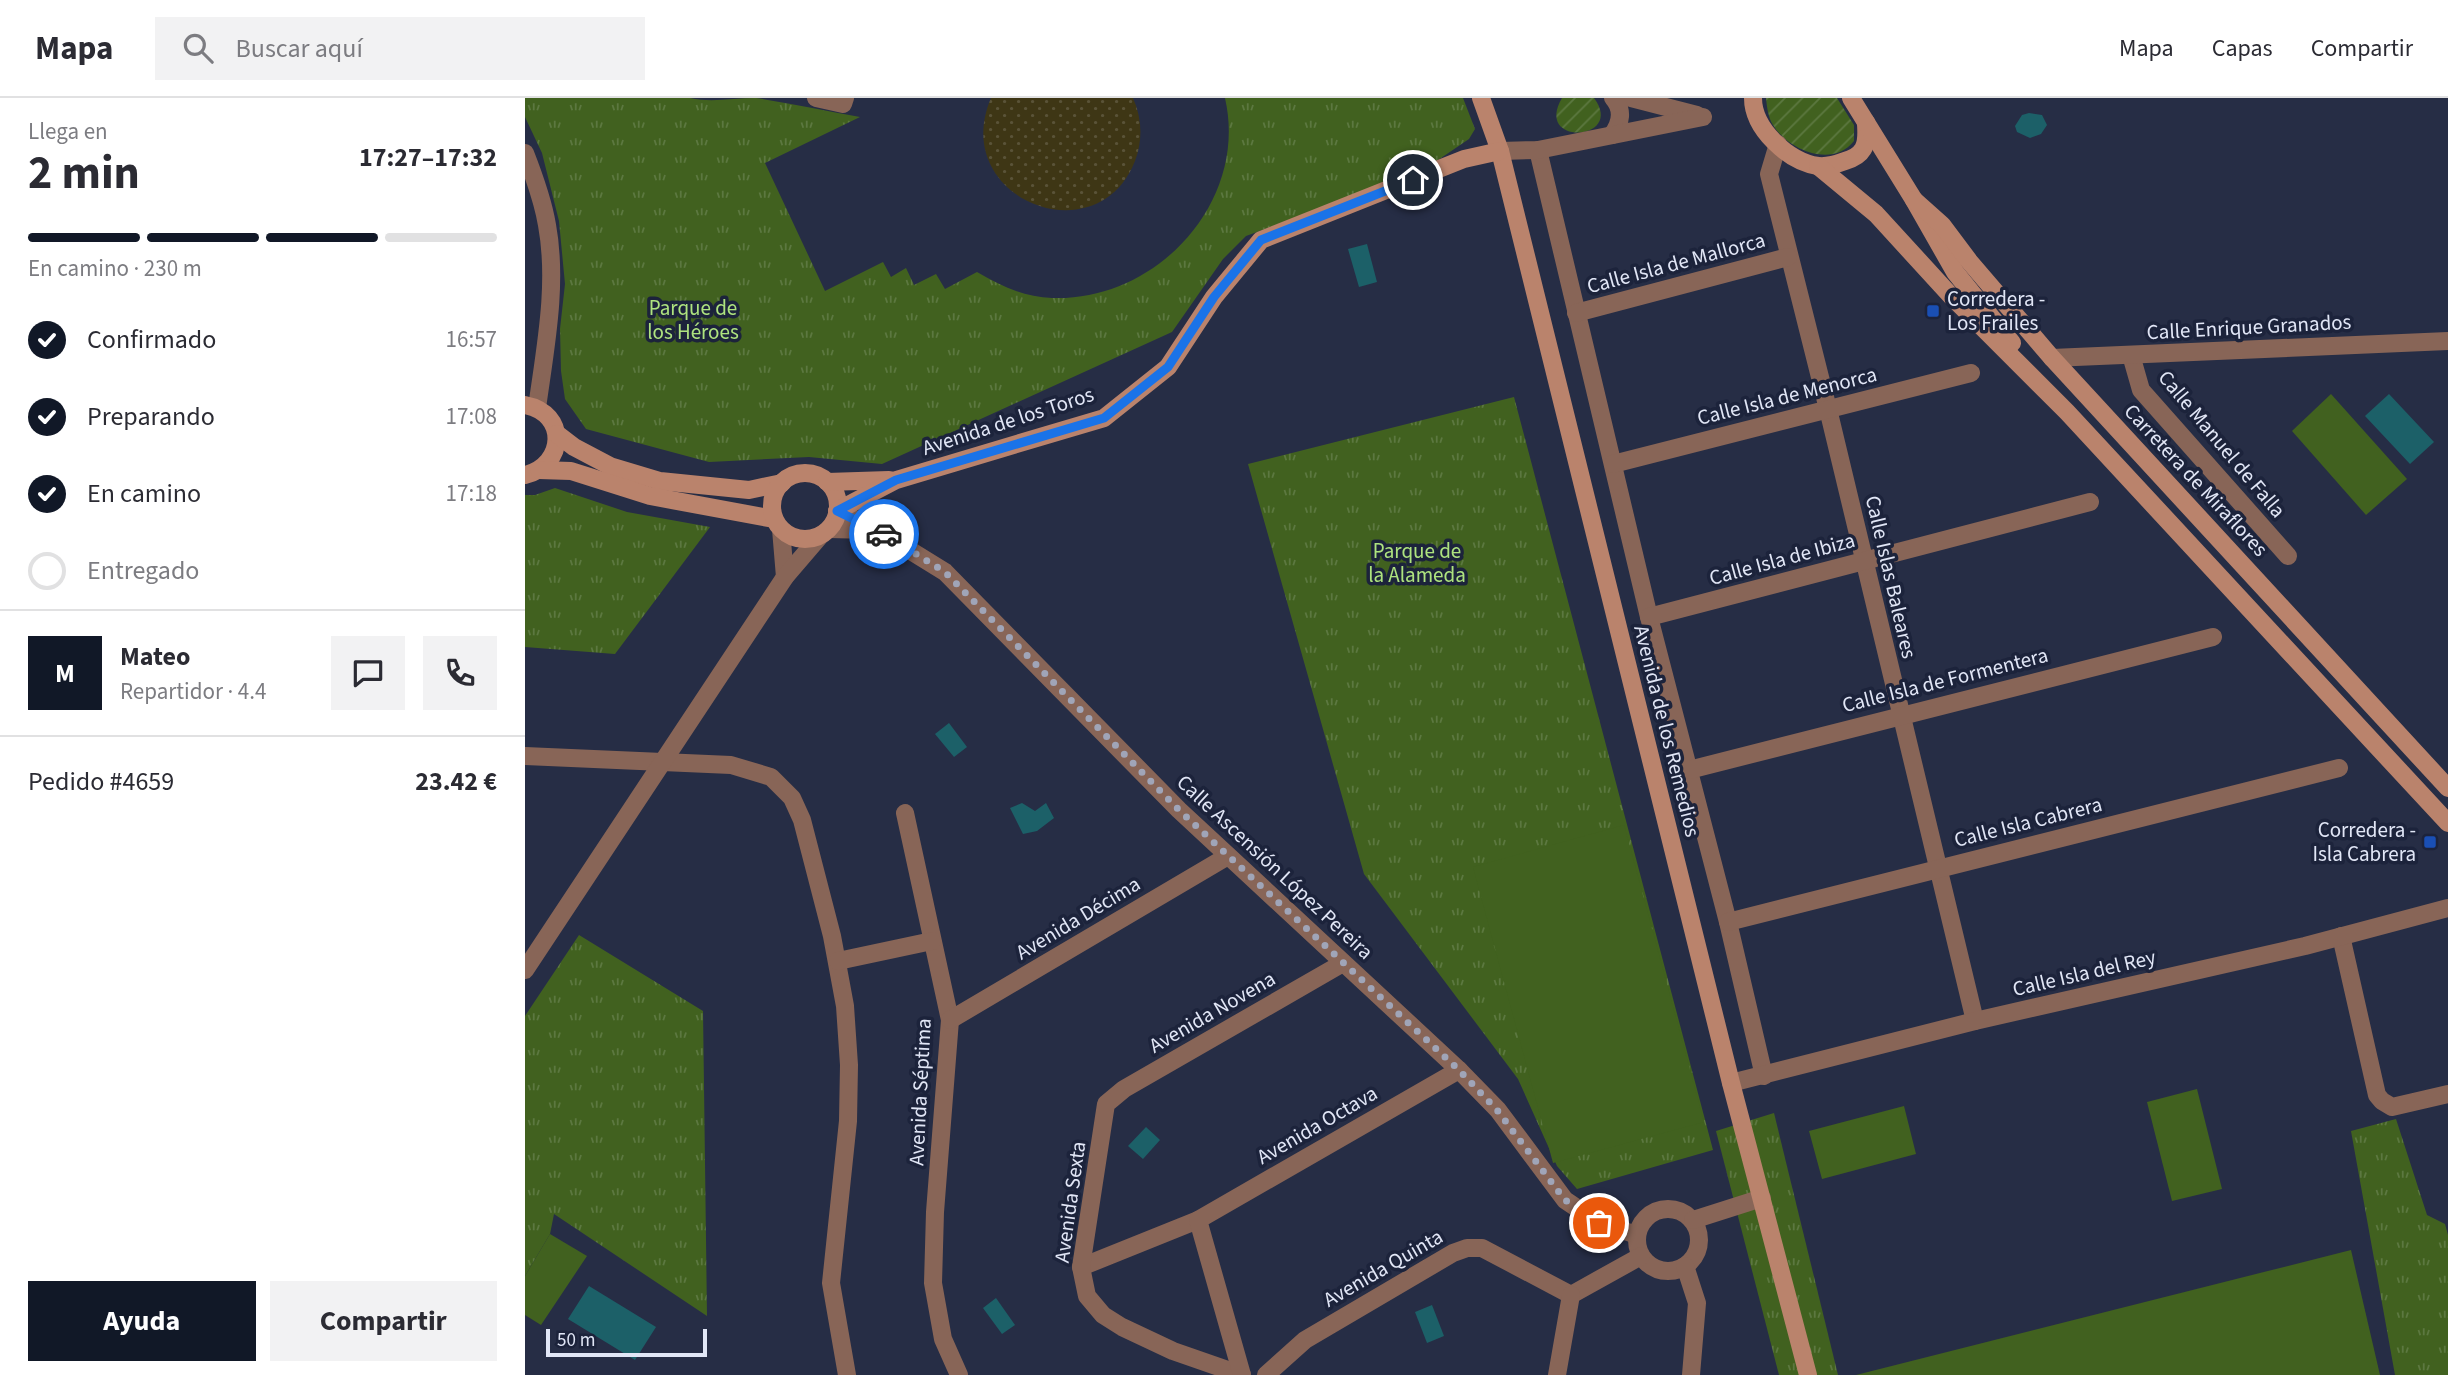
<!DOCTYPE html>
<html lang="es">
<meta charset="utf-8">
<style>
:root{--surface:#fff;--page:#f2f2f3;--text:#2b2b33;--muted:#7c7c81;--line:#e1e1e2;--accent:#111827}
body{margin:0;font-family:"Source Sans 3",sans-serif;background:var(--page);color:var(--text);height:100vh;display:flex;flex-direction:column;font-size:26px;white-space:nowrap}
*{box-sizing:border-box;margin:0}
p{font-size:23px;color:var(--muted)}
.icon{flex:none;width:38px;height:38px;fill:none;stroke:currentColor;stroke-width:2;stroke-linecap:round;stroke-linejoin:round}
.map{position:relative;flex:1;overflow:hidden}
.panel{display:flex;flex-direction:column;background:var(--surface);width:525px}
.panel>*{flex:none}
.scale{position:absolute;left:21px;bottom:18px;width:161px;box-sizing:border-box;padding-left:7px;border:4px solid #e1e6f6;border-top:0;font-size:19px;line-height:24px;white-space:nowrap;color:#e1e6f6;-webkit-text-stroke:5px #1c233b;paint-order:stroke}
.pin{position:absolute;display:grid;place-items:center;width:60px;height:60px;color:#fff;margin:-30px;border:4px solid #fff;border-radius:50%;box-shadow:0 2px 7px #0007}
.courier{position:absolute;display:grid;place-items:center;width:70px;height:70px;margin:-35px;border:5px solid #1a73e8;border-radius:50%;background:#fff;color:#222;box-shadow:0 2px 9px #0007}
.summary em{font-style:normal;font-weight:700}
.summary div{display:flex;flex-direction:column-reverse}
.summary{display:flex;align-items:center;justify-content:space-between;height:119px;padding:0 28px}
h1{font-size:46px;font-weight:700;line-height:52px}
.bar{display:grid;grid-template-columns:repeat(4,1fr);gap:10px 7px;align-content:center;height:84px;padding:0 28px}
.bar i{height:9px;border-radius:5px;background:var(--line)}
.bar .on{background:var(--accent)}
.bar p{grid-column:span 4}
.line{display:flex;align-items:center;gap:18px;padding:0 28px;border-top:2px solid var(--line)}
.line div{flex:1}
.round{display:grid;place-items:center;flex:none;width:74px;height:74px;border-radius:0px;background:var(--page)}
ol{padding:0 28px;list-style:none}
li{display:flex;align-items:center;gap:21px;height:77px}
li p{margin-inline-start:auto}
li .icon{padding:7px;border-radius:50%;background:var(--accent);color:#fff;stroke-width:4}
li:last-child{color:var(--muted)}
li i{width:38px;height:38px;border:4px solid var(--line);border-radius:50%}
.button{display:flex;gap:14px;margin-top:auto;padding:14px 28px}
.button a{flex:1;height:80px;border-radius:0px;background:var(--accent);color:#fff;font-size:28px;font-weight:700;line-height:80px;text-align:center}
.button a+a{background:var(--page);color:var(--text)}
header{display:flex;align-items:center;gap:42px;box-sizing:border-box;height:98px;padding:0 35px;background:var(--surface);border-bottom:2px solid var(--line)}
header strong{font-size:33px}
nav{display:flex;gap:38px;margin-inline-start:auto;font-size:24px}
.search{width:490px;height:63px;background:var(--page);display:flex;align-items:center;gap:18px;box-sizing:border-box;padding:0 24px;border-radius:0px;color:var(--muted);font-size:26px}
main{display:flex;flex:1;min-height:0}
.map>svg:first-child{display:block}
</style>
<header>
<strong>Mapa</strong>
<div class="search"><svg class="icon" aria-label="search" viewBox="0 0 24 24"><circle cx="10" cy="10" r="6"/><path d="M15 15l6 6"/></svg>Buscar aquí</div>
<nav><a>Mapa</a><a>Capas</a><a>Compartir</a></nav>
</header>
<main>
<section class="panel">
<div class="summary"><div><h1>2 min</h1><p>Llega en</p></div><em>17:27–17:32</em></div>
<div class="bar"><i class="on"></i><i class="on"></i><i class="on"></i><i></i><p>En camino · 230 m</p></div>
<ol>
<li><svg class="icon" aria-label="check" viewBox="0 0 24 24"><path d="M5 12l5 5 9-10"/></svg>Confirmado<p>16:57</p></li>
<li><svg class="icon" aria-label="check" viewBox="0 0 24 24"><path d="M5 12l5 5 9-10"/></svg>Preparando<p>17:08</p></li>
<li><svg class="icon" aria-label="check" viewBox="0 0 24 24"><path d="M5 12l5 5 9-10"/></svg>En camino<p>17:18</p></li>
<li><i></i>Entregado</li>
</ol>
<div class="line" style="height:126px"><b class="round" style="background:var(--accent);color:#fff">M</b><div><b>Mateo</b><p>Repartidor · 4.4</p></div><a class="round"><svg class="icon" aria-label="chat" viewBox="0 0 24 24"><path d="M4 5h16v11H9l-5 4z"/></svg></a><a class="round"><svg class="icon" aria-label="phone" viewBox="0 0 24 24"><path d="M5 4h4l2 5-3 2q2 4 5 5l2-3 5 2v4C11 20 4 13 5 4z"/></svg></a></div>
<div class="line" style="height:91px"><div>Pedido #4659</div><b>23.42 €</b></div>
<div class="button"><a>Ayuda</a><a>Compartir</a></div>
</section>
<div class="map">
<svg width="1923" height="1277" viewBox="0 0 1923 1277">
<defs>
<pattern id="sand-dots" width="8" height="8" patternUnits="userSpaceOnUse" patternTransform="scale(1.75)"><rect width="8" height="8" fill="#3e3615"/><path d="M2 2h.1M6 6h.1" fill="none" stroke="#5a5338" stroke-width="1.8" stroke-linecap="round"/></pattern>
<pattern id="park-tufts" width="24" height="20" patternUnits="userSpaceOnUse" patternTransform="scale(1.75)"><rect width="24" height="20" fill="#41611f"/><path d="M3 7l-1-3M5 7V3M7 7l1-3M15 17l-1-3M17 17v-4M19 17l1-3" fill="none" stroke="#5c7840"/></pattern>
<pattern id="garden-furrows" width="10" height="10" patternUnits="userSpaceOnUse" patternTransform="scale(1.75)"><rect width="10" height="10" fill="#41611f"/><path d="M-1 1l2-2M0 10L10 0M9 11l2-2" fill="none" stroke="#5c7840"/></pattern>
</defs>
<rect width="100%" height="100%" fill="#262d45"/>
<!-- sand -->
<path fill="url(#sand-dots)" d="M466 0H608C617 20 618 42 610 63 572 160 423 100 466 0Z"/>
<!-- park -->
<g fill="url(#park-tufts)">
<path d="M0 0H165C186 5 209 0 231 0 266 5 300 13 335 19L240 65 300 193 358 164 366 179 381 170 389 187 411 176 420 191 452 174C476 188 499 199 527 200 631 204 724 104 700 0H938L950 31 944 41 913 62 790 113 721 138 698 161 647 234 357 366 284 359 184 364 61 331 40 301 36 273 35 231 40 186 34 123 17 55 0 19Z"/>
<path d="M989 299 1188 1052 1052 1091 1032 1068 993 981 839 776 723 366Z"/>
<path d="M30 390 102 414 185 429 90 556 0 549V397H10Z"/>
<path d="M54 837 178 913 182 1218 29 1116 25 1136 0 1178V918Z"/>
<path d="M1249 1015 1313 1277H1254L1191 1033Z"/>
<path d="M1871 1021 1902 1117 1920 1126 1923 1137V1277H1870L1826 1033Z"/>
</g>
<!-- garden -->
<g fill="url(#garden-furrows)">
<path d="M1037 0H1069C1101 43 1008 49 1037 0Z"/>
<path d="M1241 0H1312L1329 27V43C1308 70 1264 53 1248 27 1243 19 1242 9 1241 0Z"/>
</g>
<!-- pitch -->
<g fill="#41611f">
<path d="M1806 296 1882 381 1841 417 1767 333Z"/>
<path d="M1099 727 1179 1024 1028 1065 948 769Z"/>
<path d="M1672 991 1697 1091 1647 1103 1622 1004Z"/>
<path d="M1379 1008 1391 1056 1297 1081 1284 1033Z"/>
<path d="M25 1136 62 1158 16 1227 0 1217V1178Z"/>
<path d="M1826 1152 1855 1277H1331Z"/>
</g>
<!-- water -->
<g fill="#1c6068">
<path d="M1504 15 1517 17 1522 27 1516 36 1505 40 1492 34 1490 28 1497 17Z"/>
<path d="M842 146 852 184 834 189 823 151Z"/>
<path d="M1864 296 1909 344 1885 366 1840 318Z"/>
<path d="M424 625 442 649 429 659 410 636Z"/>
<path d="M497 705 510 713 521 705 529 720 512 733 498 736 485 710Z"/>
<path d="M621 1029 635 1042 618 1061 603 1048Z"/>
<path d="M64 1188 131 1229 110 1262 43 1221Z"/>
<path d="M471 1200 490 1227 477 1236 458 1210Z"/>
<path d="M907 1207 919 1238 902 1245 890 1214Z"/>
</g>
<g fill="none" stroke-linecap="round" stroke-linejoin="round">
<!-- street -->
<g stroke="#886557" stroke-width="18">
<path d="M291 0 318 6 320 0"/>
<path d="M1106 0 1172 17"/>
<path d="M1087 37C1096 25 1099 12 1088 0"/>
<path d="M1253 46 1244 76 1303 311 1450 923"/>
<path d="M1013 52 1124 519 1203 824 1239 978"/>
<path d="M975 53 1013 52 1178 19"/>
<path d="M0 55C9 78 18 103 22 127 33 187 20 251 12 310"/>
<path d="M1051 215 1263 159"/>
<path d="M1606 257 1616 292 1763 458"/>
<path d="M1527 260 1923 243"/>
<path d="M1088 366 1446 275"/>
<path d="M312 413 352 432 420 474 654 712 934 972 973 1012 1040 1102 1074 1125 1112 1137"/>
<path d="M256 431 260 479"/>
<path d="M304 431 345 432"/>
<path d="M1124 519 1565 404"/>
<path d="M0 658 206 667 246 679 267 700 277 722 307 838 320 908 324 967 323 1023 306 1185 322 1277"/>
<path d="M1164 672 1688 539"/>
<path d="M380 715 425 922 410 1114 408 1185 418 1241 434 1277"/>
<path d="M1203 824 1814 670"/>
<path d="M1816 838 1852 997 1857 1003 1867 1009 1923 996"/>
<path d="M313 863 407 843"/>
<path d="M0 872 260 479 296 437"/>
<path d="M425 922 703 758"/>
<path d="M1206 985 1450 923 1780 848 1923 810"/>
<circle cx="1143" cy="1142" r="31"/>
<path d="M1168 1122 1237 1100"/>
<path d="M1160 1168 1172 1205 1166 1277"/>
<path d="M556 1169 673 1122"/>
<path d="M1046 1197 1116 1158"/>
<path d="M717 1277 648 1253 597 1229 578 1217 562 1198 556 1169 581 1006 599 991 818 865"/>
<path d="M717 1277 673 1122 934 972"/>
<path d="M741 1277 780 1242 928 1155 942 1150H957L1046 1197"/>
<path d="M1032 1277 1046 1197"/>
</g>
<!-- secondary -->
<g stroke="#ba836c" stroke-width="18">
<path d="M956 0 975 53 1206 985 1283 1277"/>
<path d="M1228 0C1228 31 1263 63 1293 68 1302 69 1312 66 1320 63 1327 61 1334 58 1338 51 1343 43 1341 32 1341 24"/>
<path d="M1326 0 1389 102 1430 174 1487 245"/>
<path d="M1293 68 1351 116 1426 198 1542 314 1923 725"/>
<path d="M1389 102 1417 127 1444 163 1527 260 1923 690"/>
<path d="M0 307C43 315 41 367 0 377"/>
<path d="M32 336 49 349 85 368 135 383 224 392 257 385"/>
<path d="M14 372 46 373 125 398 249 421"/>
<circle cx="280" cy="408" r="33"/>
<path d="M302 384 364 382"/>
<path d="M312 413 371 382 579 320 643 269 689 199 736 142 939 61 975 53"/>
</g>
</g>
<g fill="none" stroke-linecap="round" stroke-linejoin="round">
<!-- done -->
<path stroke="#a0a5b8" stroke-width="7" stroke-dasharray="0 12.6" d="M359 436 420 474 654 712 934 972 972 1012 1040 1102 1074 1125"/>
<!-- route -->
<path stroke="#1a73e8" stroke-width="9" d="M359 436 312 413 371 382 579 320 643 269 689 199 736 142 888 82"/>
</g>
<!-- markers -->
<g fill="#1a4fb4" stroke="#1c233b" stroke-width="2.5">
<rect x="1401" y="206" width="14" height="14" rx="3.5"/>
<rect x="1898" y="737" width="14" height="14" rx="3.5"/>
</g>
<g text-anchor="middle" stroke-width="7" stroke-linejoin="round" paint-order="stroke">
<!-- street labels -->
<g font-size="21" fill="#e1e6f6" stroke="#1c233b">
<text transform="translate(1151 165) rotate(-15)" y="7">Calle Isla de Mallorca</text>
<text transform="translate(1724 229) rotate(-3)" y="7">Calle Enrique Granados</text>
<text transform="translate(1262 298) rotate(-14)" y="7">Calle Isla de Menorca</text>
<text transform="translate(483 323) rotate(-18)" y="7">Avenida de los Toros</text>
<text transform="translate(1697 346) rotate(50)" y="7">Calle Manuel de Falla</text>
<text transform="translate(1671 382) rotate(47)" y="7">Carretera de Miraflores</text>
<text transform="translate(1257 461) rotate(-15)" y="7">Calle Isla de Ibiza</text>
<text transform="translate(1366 479) rotate(77)" y="7">Calle Islas Baleares</text>
<text transform="translate(1420 582) rotate(-14)" y="7">Calle Isla de Formentera</text>
<text transform="translate(1142 633) rotate(76)" y="7">Avenida de los Remedios</text>
<text transform="translate(1503 724) rotate(-14)" y="7">Calle Isla Cabrera</text>
<text transform="translate(750 769) rotate(43)" y="7">Calle Ascensión López Pereira</text>
<text transform="translate(553 820) rotate(-31)" y="7">Avenida Décima</text>
<text transform="translate(1559 875) rotate(-13)" y="7">Calle Isla del Rey</text>
<text transform="translate(687 914) rotate(-30)" y="7">Avenida Novena</text>
<text transform="translate(395 994) rotate(-87)" y="7">Avenida Séptima</text>
<text transform="translate(792 1027) rotate(-30)" y="7">Avenida Octava</text>
<text transform="translate(545 1104) rotate(-82)" y="7">Avenida Sexta</text>
<text transform="translate(858 1170) rotate(-30)" y="7">Avenida Quinta</text>
</g>
<!-- poi labels -->
<g font-size="21" fill="#e1e6f6" stroke="#1c233b" text-anchor="start">
<text x="1422" y="208">Corredera -<tspan x="1422" dy="24">Los Frailes</tspan></text>
<text x="1891" y="739" text-anchor="end">Corredera -<tspan x="1891" dy="24">Isla Cabrera</tspan></text>
</g>
<!-- park labels -->
<g font-size="21" fill="#aee37f" stroke="#1c233b">
<text x="168" y="217">Parque de<tspan x="168" dy="24">los Héroes</tspan></text>
<text x="892" y="460">Parque de<tspan x="892" dy="24">la Alameda</tspan></text>
</g>
</g>
</svg>
<div class="scale">50 m</div>
<div class="pin" style="left:1074px;top:1125px;background:#ea580c"><svg class="icon" aria-label="bag" viewBox="0 0 24 24"><path d="M5 8h14l-1 12H6zM9 8a3 3 0 0 1 6 0"/></svg></div>
<div class="pin" style="left:888px;top:82px;background:#1f2937"><svg class="icon" aria-label="home" viewBox="0 0 24 24"><path d="M3 11l9-7 9 7M6 9v11h12V9"/></svg></div>
<div class="courier" style="left:359px;top:436px"><svg class="icon" aria-label="car" viewBox="0 0 24 24"><path d="M5 17H2v-5l4-1 3-4h7l3 4 3 1v5h-3M9 17h6M6 11h13"/><circle cx="7" cy="17" r="2"/><circle cx="17" cy="17" r="2"/></svg></div>
</div>
</main>
